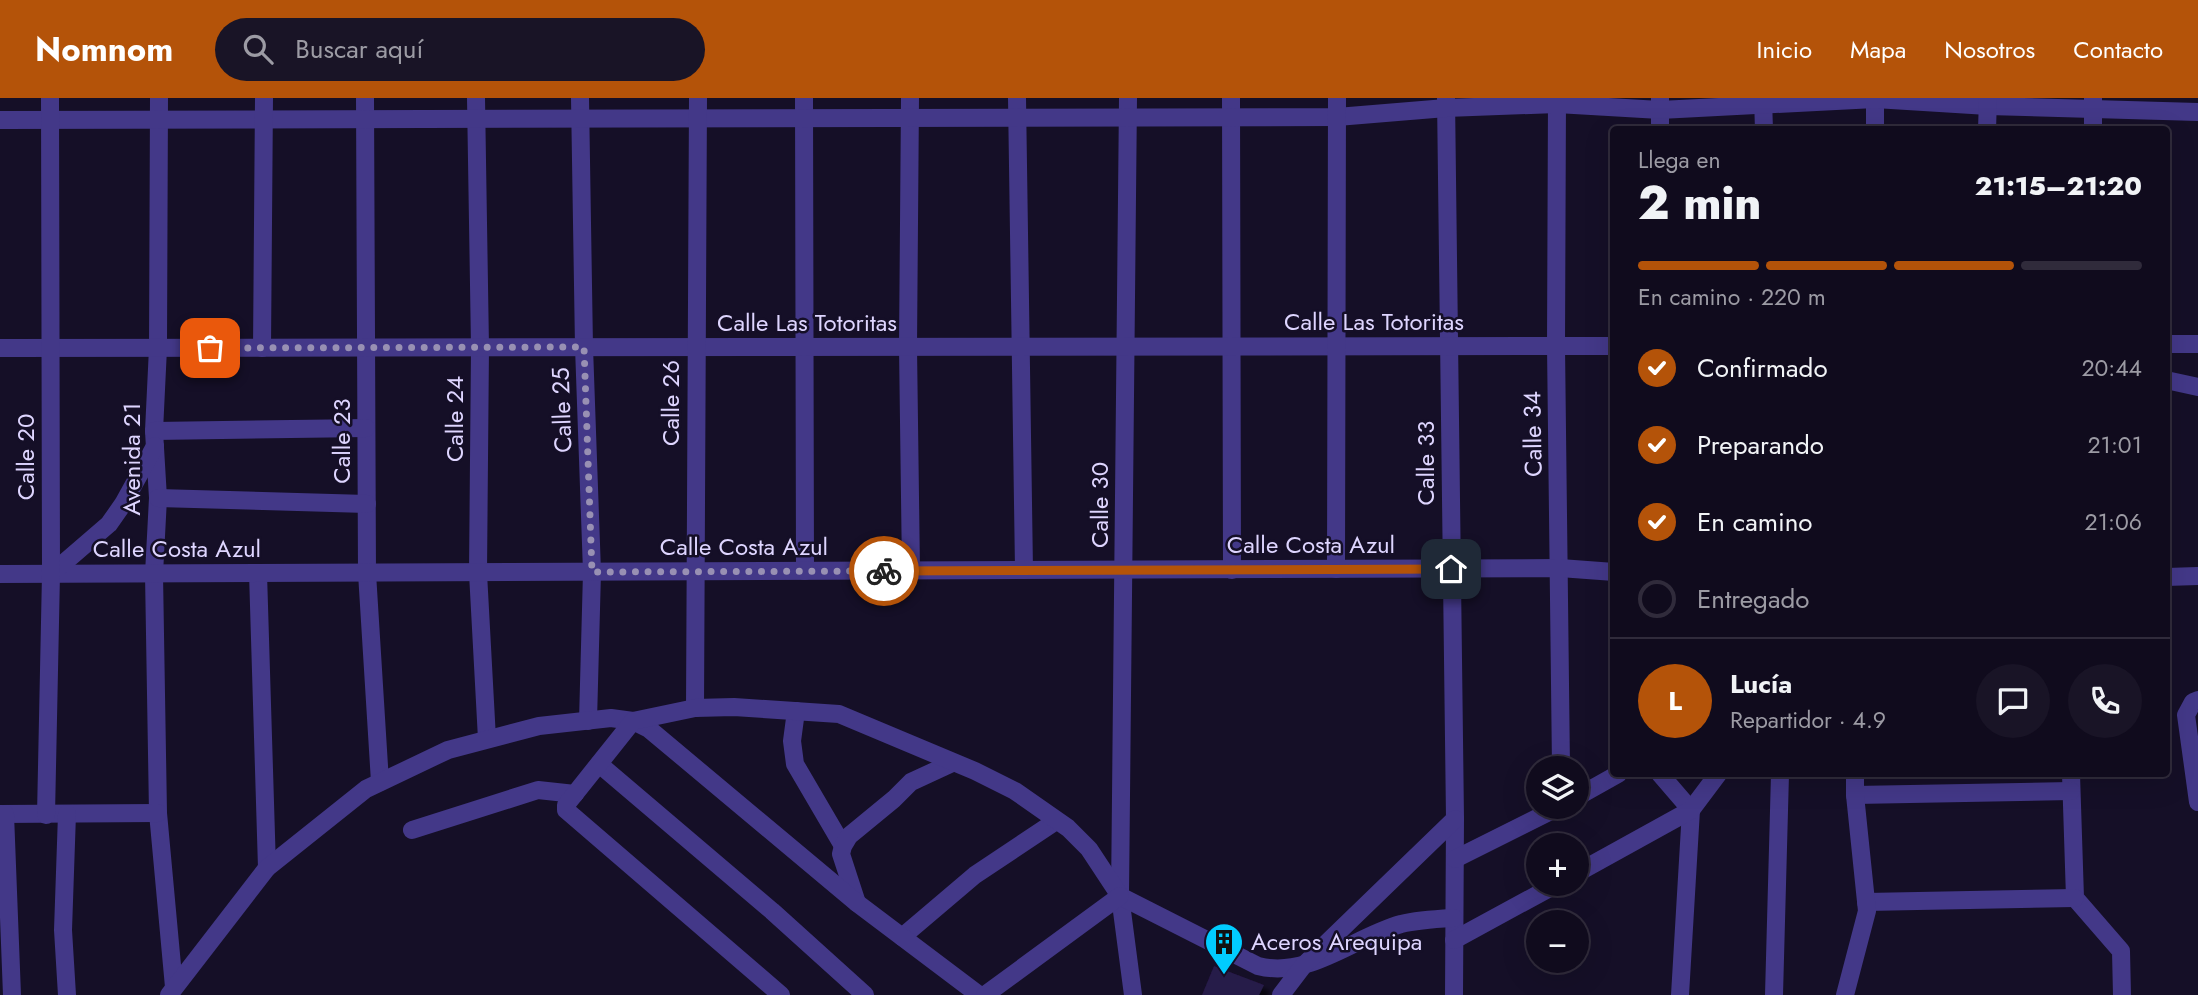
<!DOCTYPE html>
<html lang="es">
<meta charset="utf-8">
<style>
:root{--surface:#100b1d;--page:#191426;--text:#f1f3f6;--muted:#9c9ba4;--line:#302b3b;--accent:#b45309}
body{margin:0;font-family:Jost,sans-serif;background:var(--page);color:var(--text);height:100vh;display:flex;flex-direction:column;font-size:26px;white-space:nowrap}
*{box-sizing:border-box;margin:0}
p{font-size:23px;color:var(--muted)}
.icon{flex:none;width:38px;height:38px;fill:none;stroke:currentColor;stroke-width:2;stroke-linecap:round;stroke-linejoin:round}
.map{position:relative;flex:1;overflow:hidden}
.panel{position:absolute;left:1610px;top:28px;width:560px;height:651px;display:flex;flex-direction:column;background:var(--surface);border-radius:7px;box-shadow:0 7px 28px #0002,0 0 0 2px var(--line)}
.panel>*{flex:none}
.controls{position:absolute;left:1526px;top:658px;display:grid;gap:14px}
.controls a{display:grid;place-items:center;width:63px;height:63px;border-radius:50%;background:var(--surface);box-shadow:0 7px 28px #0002,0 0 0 2px var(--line);font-size:35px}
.pin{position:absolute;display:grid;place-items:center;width:60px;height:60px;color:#fff;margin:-30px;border-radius:14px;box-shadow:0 4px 10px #0006}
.courier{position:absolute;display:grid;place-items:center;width:70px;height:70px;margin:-35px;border:5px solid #b45309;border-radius:50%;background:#fff;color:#222;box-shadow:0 2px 9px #0007}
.headline em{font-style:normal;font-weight:800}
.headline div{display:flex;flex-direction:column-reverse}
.headline{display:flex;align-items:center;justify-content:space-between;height:119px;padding:0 28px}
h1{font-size:46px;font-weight:800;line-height:52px}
.bar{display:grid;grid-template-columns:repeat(4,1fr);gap:10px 7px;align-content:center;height:84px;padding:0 28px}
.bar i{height:9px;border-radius:5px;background:var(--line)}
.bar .current{background:var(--accent)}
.bar p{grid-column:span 4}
.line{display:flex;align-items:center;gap:18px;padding:0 28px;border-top:2px solid var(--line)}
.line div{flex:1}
.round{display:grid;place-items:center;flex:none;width:74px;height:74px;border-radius:37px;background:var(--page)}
ol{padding:0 28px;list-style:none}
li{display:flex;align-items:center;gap:21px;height:77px}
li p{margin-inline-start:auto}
li .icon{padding:7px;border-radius:50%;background:var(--accent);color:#fff;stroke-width:4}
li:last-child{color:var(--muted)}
li i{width:38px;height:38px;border:4px solid var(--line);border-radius:50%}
header{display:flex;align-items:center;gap:42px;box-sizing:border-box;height:98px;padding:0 35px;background:var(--accent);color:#fff}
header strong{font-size:33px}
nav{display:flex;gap:38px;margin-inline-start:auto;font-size:24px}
.search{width:490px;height:63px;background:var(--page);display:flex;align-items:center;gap:18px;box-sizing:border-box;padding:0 24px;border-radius:38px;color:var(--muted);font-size:26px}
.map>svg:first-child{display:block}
</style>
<header>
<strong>Nomnom</strong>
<div class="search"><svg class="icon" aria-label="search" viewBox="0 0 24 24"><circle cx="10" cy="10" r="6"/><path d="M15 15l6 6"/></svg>Buscar aquí</div>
<nav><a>Inicio</a><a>Mapa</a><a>Nosotros</a><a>Contacto</a></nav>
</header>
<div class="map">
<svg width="2198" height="897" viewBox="0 0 2198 897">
<defs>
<filter id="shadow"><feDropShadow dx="6" dy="6" stdDeviation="2" flood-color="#0009"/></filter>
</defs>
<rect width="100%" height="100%" fill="#150f27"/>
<!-- building -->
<path fill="#281a49" filter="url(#shadow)" d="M1214 868 1264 887 1259 897H1202Z"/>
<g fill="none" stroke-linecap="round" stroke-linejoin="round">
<!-- minor -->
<g stroke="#433888" stroke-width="18">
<path d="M159 0 158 250 154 333 158 400 154 476 158 715 174 889"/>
<path d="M365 0 367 475 380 684"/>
<path d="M476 0 480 249 478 475 487 641"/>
<path d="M580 0 584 249 592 474 588 623"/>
<path d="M804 0 805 473"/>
<path d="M910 0 908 249 911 473"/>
<path d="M1017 0 1024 472"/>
<path d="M1128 0 1120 798 1133 897"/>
<path d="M1231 0 1232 472"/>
<path d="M1446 0 1455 721 1454 897"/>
<path d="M1557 0 1556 248 1561 670"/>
<path d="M1660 0V32"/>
<path d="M1763 0 1764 32"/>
<path d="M1875 0V32"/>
<path d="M0 22 1337 19 1446 10 1557 6 1660 12 1875 1 1988 8 2198 14"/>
<path d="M1987 32 1988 0"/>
<path d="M2093 32V0"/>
<path d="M2166 246H2198"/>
<path d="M0 250 1614 248"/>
<path d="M262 250 264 0"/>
<path d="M2166 282 2198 289"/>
<path d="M154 333 366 330"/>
<path d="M158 400 367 406"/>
<path d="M1336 471 1337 0"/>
<path d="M258 475 267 770"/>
<path d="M0 476 1560 470 1614 474"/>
<path d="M51 476 109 426 123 406 155 348"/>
<path d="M2166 479 2198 478"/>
<path d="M2198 602 2193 604 2186 617 2198 704"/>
<path d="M695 610 698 0"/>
<path d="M796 613 792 643 795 666 843 748"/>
<path d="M599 666 772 813 865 897"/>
<path d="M1660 676 1691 712 1680 897"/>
<path d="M2071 676 2075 800 2121 853 2122 897"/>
<path d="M1855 697 2071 693"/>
<path d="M1577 699 1618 676"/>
<path d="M0 716 158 715"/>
<path d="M5 716 12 897"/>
<path d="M46 717 51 476 50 0"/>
<path d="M412 732 538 692 575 696"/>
<path d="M1455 761 1559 709"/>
<path d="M1577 775 1691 712 1718 676"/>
<path d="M1866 804 2075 800"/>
<path d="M857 805 841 756 843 748 849 738 894 701 911 684 952 665"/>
<path d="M902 839 975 777 1056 723"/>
<path d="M1454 842 1557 786"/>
<path d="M67 897 63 832 67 716"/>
<path d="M169 897 267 770 366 691 448 652 539 628 611 620 633 623 649 631 857 805 979 897"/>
<path d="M781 897 566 712V707L633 623 695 610 734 609 839 616 975 673 1015 693 1068 730 1089 751 1120 798 1258 868C1309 881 1354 839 1401 826 1418 822 1437 821 1454 820"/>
<path d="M985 897 1120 798"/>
<path d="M1281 897 1303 868 1455 721"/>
<path d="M1774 897 1780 676"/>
<path d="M1845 897 1867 813 1855 697V676"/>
</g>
</g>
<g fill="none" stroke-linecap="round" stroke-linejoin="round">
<!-- done -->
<path stroke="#9890b3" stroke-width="7" stroke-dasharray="0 12.6" d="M210 250 584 249 592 474 884 473"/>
<!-- route -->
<path stroke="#b45309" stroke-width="9" d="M884 473 1451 471"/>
</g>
<!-- icons -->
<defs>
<symbol id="building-pin" viewBox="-11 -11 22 30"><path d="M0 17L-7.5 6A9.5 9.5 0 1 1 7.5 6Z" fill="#01ccff" stroke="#150f27"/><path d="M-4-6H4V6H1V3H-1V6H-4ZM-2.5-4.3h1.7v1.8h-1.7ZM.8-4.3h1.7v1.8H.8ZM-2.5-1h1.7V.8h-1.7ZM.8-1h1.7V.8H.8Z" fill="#111"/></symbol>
</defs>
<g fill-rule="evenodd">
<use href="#building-pin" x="1202" y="822" width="44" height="60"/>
</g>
<g text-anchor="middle" stroke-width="5" stroke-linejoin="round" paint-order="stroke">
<!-- street labels -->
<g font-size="24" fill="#ded5ff" stroke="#150f27">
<text x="1374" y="232">Calle Las Totoritas</text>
<text x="807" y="233">Calle Las Totoritas</text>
<text transform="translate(671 305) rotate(-90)" y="8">Calle 26</text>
<text transform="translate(562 312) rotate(-92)" y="8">Calle 25</text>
<text transform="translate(455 321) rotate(-90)" y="8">Calle 24</text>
<text transform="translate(1533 336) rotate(-91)" y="8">Calle 34</text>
<text transform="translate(342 343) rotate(-90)" y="8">Calle 23</text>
<text transform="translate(26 359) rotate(-90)" y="8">Calle 20</text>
<text transform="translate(132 361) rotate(-90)" y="8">Avenida 21</text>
<text transform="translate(1426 365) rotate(-90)" y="8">Calle 33</text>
<text transform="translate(1100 407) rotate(-90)" y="8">Calle 30</text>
<text x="1311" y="455">Calle Costa Azul</text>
<text x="744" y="457">Calle Costa Azul</text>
<text x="177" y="459">Calle Costa Azul</text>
</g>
<!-- poi labels -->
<g font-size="24" fill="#ded5ff" stroke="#150f27" text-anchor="start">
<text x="1251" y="852">Aceros Arequipa</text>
</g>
</g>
</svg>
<div class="controls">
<a><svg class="icon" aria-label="layers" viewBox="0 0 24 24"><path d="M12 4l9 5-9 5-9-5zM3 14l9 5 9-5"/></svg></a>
<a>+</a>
<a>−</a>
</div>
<div class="pin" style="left:210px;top:250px;background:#ea580c"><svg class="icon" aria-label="bag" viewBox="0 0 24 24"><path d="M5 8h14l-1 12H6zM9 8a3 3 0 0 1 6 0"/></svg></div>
<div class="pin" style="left:1451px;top:471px;background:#1f2937"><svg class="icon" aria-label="home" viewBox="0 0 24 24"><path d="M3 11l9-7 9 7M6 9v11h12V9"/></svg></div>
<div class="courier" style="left:884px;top:473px"><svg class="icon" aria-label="bike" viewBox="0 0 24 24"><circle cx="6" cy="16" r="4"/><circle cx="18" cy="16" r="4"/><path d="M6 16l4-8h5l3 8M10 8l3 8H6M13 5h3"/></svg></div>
<section class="panel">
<div class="headline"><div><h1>2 min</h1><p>Llega en</p></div><em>21:15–21:20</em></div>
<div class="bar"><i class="current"></i><i class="current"></i><i class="current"></i><i></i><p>En camino · 220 m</p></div>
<ol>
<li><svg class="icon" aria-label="check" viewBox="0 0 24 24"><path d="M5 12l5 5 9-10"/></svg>Confirmado<p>20:44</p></li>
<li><svg class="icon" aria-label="check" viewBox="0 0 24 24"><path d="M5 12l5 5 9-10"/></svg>Preparando<p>21:01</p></li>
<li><svg class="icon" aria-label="check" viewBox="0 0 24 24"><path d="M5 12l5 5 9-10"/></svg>En camino<p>21:06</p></li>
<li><i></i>Entregado</li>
</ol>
<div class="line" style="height:126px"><b class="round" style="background:var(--accent);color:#fff">L</b><div><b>Lucía</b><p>Repartidor · 4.9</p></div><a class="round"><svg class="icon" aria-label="chat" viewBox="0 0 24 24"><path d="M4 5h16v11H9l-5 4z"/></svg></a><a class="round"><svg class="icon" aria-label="phone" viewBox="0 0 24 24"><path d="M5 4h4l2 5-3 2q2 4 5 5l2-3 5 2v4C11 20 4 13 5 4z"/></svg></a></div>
</section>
</div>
